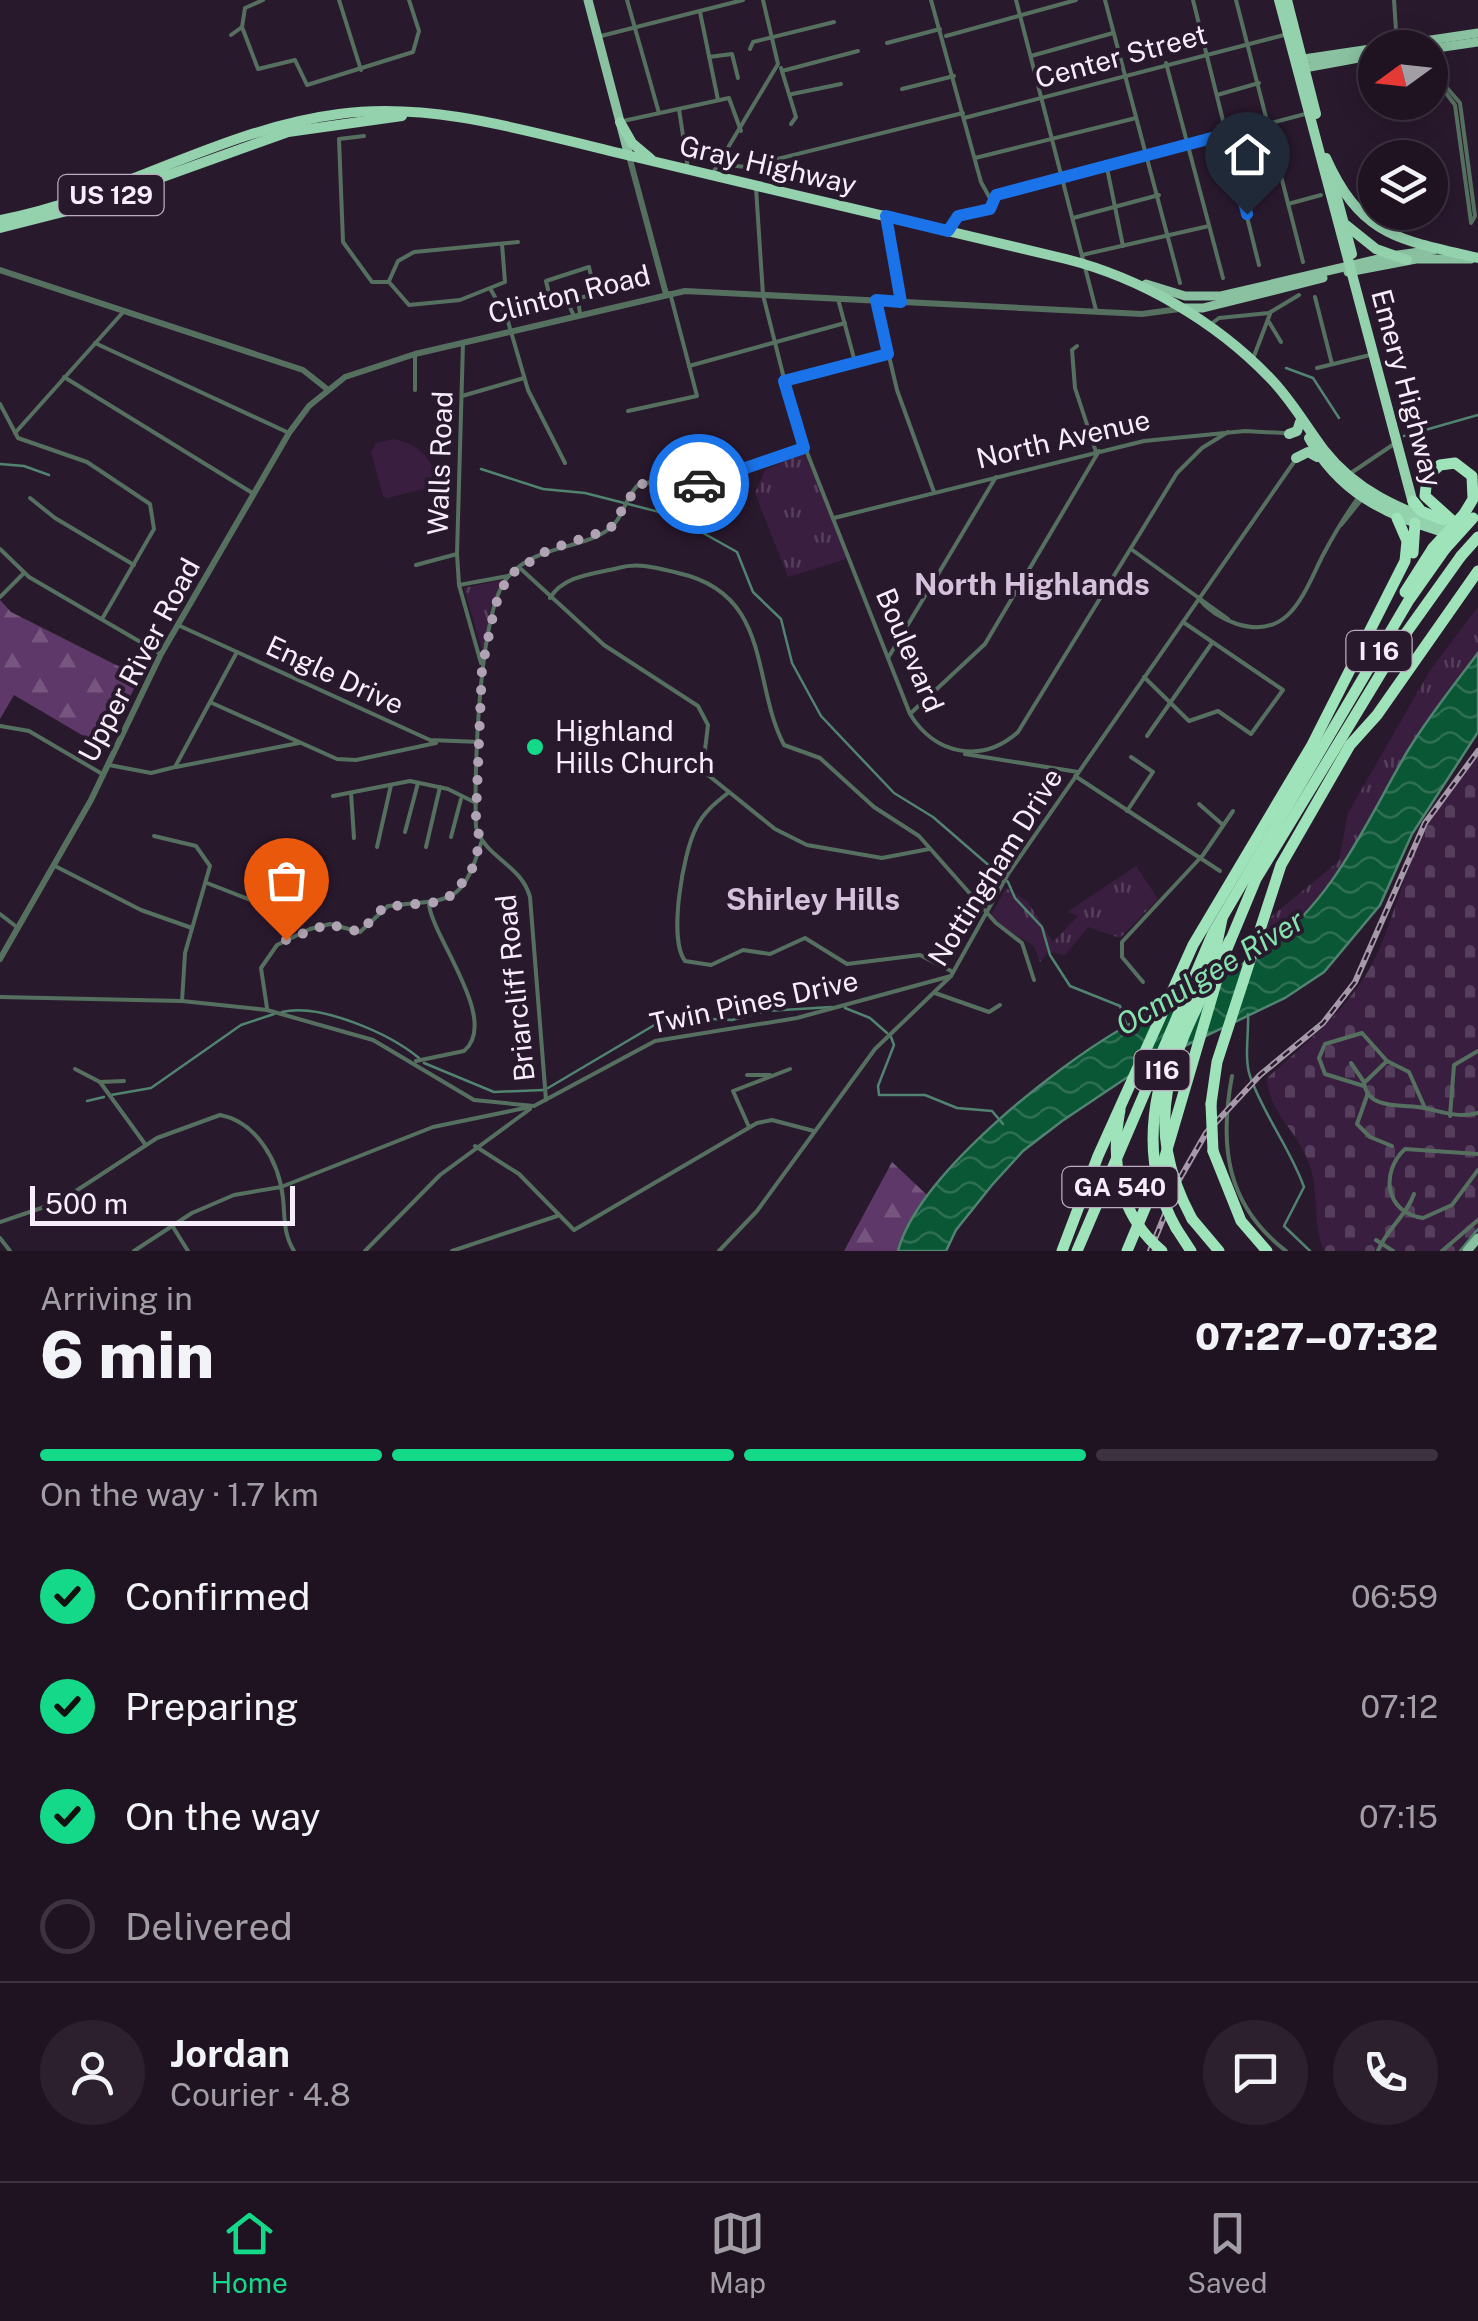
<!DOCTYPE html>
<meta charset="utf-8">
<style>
:root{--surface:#1f1322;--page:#2c202f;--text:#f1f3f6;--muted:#a19ea5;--line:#3c3240;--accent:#14d989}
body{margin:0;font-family:"Public Sans",sans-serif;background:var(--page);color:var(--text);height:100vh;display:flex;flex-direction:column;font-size:38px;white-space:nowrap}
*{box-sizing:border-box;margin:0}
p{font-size:32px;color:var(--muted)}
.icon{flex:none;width:55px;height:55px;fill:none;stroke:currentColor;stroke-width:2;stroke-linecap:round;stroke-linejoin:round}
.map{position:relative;height:1251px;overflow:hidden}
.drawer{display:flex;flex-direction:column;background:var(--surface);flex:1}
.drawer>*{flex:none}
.needle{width:65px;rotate:255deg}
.buttons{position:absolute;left:1358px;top:30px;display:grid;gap:20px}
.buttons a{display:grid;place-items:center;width:90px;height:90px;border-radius:50%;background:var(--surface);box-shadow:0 5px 25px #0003,0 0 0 2px var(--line);font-size:50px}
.scale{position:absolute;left:30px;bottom:25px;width:265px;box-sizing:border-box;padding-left:10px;border:5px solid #f8edfb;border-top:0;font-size:28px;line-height:35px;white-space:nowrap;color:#f8edfb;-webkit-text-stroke:8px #29192d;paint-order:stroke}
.pin{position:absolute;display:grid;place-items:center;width:85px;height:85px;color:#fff;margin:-102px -42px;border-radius:50% 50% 50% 0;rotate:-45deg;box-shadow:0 0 10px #0007}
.pin .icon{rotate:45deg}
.courier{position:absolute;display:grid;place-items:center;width:100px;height:100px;margin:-50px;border:8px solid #1a73e8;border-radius:50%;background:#fff;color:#222;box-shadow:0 2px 12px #0007}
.headline em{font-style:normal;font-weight:800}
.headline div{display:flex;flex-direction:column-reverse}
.headline{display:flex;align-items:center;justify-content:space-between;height:170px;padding:0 40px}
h1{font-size:65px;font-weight:800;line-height:75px}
.bar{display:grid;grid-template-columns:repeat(4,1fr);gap:15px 10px;align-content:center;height:120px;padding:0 40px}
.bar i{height:12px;border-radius:8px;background:var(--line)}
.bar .selected{background:var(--accent)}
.bar p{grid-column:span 4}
.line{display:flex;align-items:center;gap:25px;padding:0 40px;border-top:2px solid var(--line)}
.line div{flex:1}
.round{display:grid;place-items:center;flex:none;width:105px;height:105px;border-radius:52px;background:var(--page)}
ol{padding:0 40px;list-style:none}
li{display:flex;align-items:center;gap:30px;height:110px}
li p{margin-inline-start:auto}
li .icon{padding:10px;border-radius:50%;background:var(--accent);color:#111;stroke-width:4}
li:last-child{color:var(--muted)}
li i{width:55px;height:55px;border:5px solid var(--line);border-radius:50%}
.tabs{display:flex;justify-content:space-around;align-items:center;height:140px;border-top:2px solid var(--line);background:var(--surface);font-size:28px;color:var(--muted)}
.tabs a{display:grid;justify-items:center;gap:5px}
.tabs .selected{color:var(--accent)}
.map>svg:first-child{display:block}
</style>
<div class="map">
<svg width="1478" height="1251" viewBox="0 0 1478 1251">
<defs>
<pattern id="grass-tufts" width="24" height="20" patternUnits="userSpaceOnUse" patternTransform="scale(2.5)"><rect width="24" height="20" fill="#391e40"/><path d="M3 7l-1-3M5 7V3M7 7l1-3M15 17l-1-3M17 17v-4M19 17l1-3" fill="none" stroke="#563f5c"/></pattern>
<pattern id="forest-firs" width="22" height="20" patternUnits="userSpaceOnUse" patternTransform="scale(2.5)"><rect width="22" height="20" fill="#5e3868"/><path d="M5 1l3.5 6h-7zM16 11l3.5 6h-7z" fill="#76557e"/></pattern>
<pattern id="cemetery-stones" width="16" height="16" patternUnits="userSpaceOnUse" patternTransform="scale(2.5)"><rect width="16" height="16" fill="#391e40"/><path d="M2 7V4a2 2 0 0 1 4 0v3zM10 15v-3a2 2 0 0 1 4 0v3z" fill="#563f5c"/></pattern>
<pattern id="water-waves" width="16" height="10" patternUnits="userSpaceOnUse" patternTransform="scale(2.5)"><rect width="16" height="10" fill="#0a5735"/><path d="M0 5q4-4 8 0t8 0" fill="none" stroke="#2e6f53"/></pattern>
</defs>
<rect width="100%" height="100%" fill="#29192d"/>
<!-- grass -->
<g fill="url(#grass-tufts)">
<path d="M804 453 849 558 788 577 755 493 765 470Z"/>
<path d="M502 580 490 611 483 653 464 588Z"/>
<path d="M1478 607V653L1408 750 1348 861 1302 917 1263 951 1257 928 1339 861 1348 813 1431 669Z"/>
<path d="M1136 866 1158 899 1120 938 1088 927 1065 955 1048 952 1040 962 1034 946 989 919 1006 888 1028 902 1053 942 1078 916 1067 912Z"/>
</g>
<!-- forest -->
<g fill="url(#forest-firs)">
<path d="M0 600 11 612 140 677 104 748 14 695 0 719Z"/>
<path d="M892 1162 927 1195 898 1251H844Z"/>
</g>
<!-- cemetery -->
<path fill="url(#cemetery-stones)" d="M1478 756V1231L1462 1251H1324C1312 1223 1320 1192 1309 1163 1298 1131 1269 1114 1267 1078 1309 1041 1355 1004 1378 952 1396 911 1406 865 1428 824 1441 800 1463 779 1478 756Z"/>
<!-- pitch -->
<path fill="#391e40" d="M394 439C420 445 433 458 438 485L388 498 383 496 371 452 376 443Z"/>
<!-- water -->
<path fill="url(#water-waves)" stroke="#518470" stroke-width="2.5" d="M1478 653V732L1412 834 1380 905 1324 972 1285 998 1147 1064 1062 1121 1023 1151 992 1185 956 1230 946 1251H898C918 1175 1054 1068 1121 1029 1166 1002 1216 983 1261 952 1333 903 1365 824 1407 752 1428 717 1454 685 1478 653Z"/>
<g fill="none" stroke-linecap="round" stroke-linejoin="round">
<!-- stream -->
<g stroke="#518470" stroke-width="2.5">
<path d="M1286 368 1313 378 1339 418"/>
<path d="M1404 436 1478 415"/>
<path d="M0 464 24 466 49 475"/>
<path d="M481 469 543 489 585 493 671 515 737 552 753 592 781 619 792 663 821 716 894 793 933 817 1008 882 1015 898 1042 927 1050 955 1070 986 1120 1006 1127 1026"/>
<path d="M845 1008 870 1018 887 1033"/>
<path d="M282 1012C321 1003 390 1034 419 1058"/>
<path d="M1248 1014C1249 1032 1244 1059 1250 1076 1263 1114 1290 1148 1304 1187L1284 1226 1310 1251"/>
<path d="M891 1037 894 1045 878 1086 879 1095H925L957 1108 992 1111 1003 1124"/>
<path d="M424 1063 494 1092 543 1090"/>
<path d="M548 1088 668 1017 732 1020 766 1011 832 1007"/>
<path d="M111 1095 151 1088 241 1025 274 1014"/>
<path d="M87 1101 104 1097"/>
<path d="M1460 1251 1478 1229"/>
</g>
<!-- minor -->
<g stroke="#567060" stroke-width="4">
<path d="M263 0 245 8 242 27 258 69 295 60 307 85 413 52 419 31 409 0"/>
<path d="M339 0 361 70"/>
<path d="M627 0 659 113"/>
<path d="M931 0 981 182 992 202"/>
<path d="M1016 0 1096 310"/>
<path d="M1105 0 1180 283"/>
<path d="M1193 0 1259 265"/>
<path d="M1236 0 1303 262"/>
<path d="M1394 0 1397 45"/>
<path d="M700 12 718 100"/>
<path d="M231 35 242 27"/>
<path d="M946 36 1076 0"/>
<path d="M597 37 743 0"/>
<path d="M887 43 940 29"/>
<path d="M1430 48 1436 75 1460 103 1475 216 1471 223"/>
<path d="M750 49 753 42 834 22"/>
<path d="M1031 56 1113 33"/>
<path d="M709 57 732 54 738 78"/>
<path d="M1166 63 1223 278"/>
<path d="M781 68 796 117 791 124"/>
<path d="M782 71 858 51"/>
<path d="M1430 72 1455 105 1471 222"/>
<path d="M902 89 954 76"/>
<path d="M1431 93V77"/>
<path d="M792 94 841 84"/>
<path d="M1217 95 1259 83"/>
<path d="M679 109 688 169"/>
<path d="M964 118 1288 34"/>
<path d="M623 121 729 98 741 131"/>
<path d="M364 136 339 139 343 242 372 282H389L409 305 460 300 505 282 502 244"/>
<path d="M975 158 1136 118"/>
<path d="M721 164 745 167 963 113"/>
<path d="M1107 168 1123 246"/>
<path d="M714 171 778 64 763 0"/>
<path d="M756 188 763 295 795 422 910 714C935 755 982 764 1018 732L1177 473 1202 448 1228 432"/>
<path d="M1288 204 1321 195"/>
<path d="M885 218 901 301"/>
<path d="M1073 218 1159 195"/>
<path d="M950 227 959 216 989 209 997 195 1309 113"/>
<path d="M1082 255 1209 226"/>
<path d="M389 281 398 261 414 252 518 242"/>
<path d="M491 290 507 318 528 390 565 463"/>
<path d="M1315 297 1332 364"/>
<path d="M838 299 855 362"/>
<path d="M876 301 897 390 934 492"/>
<path d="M503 310 538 302"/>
<path d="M574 316 567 301 551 302 546 281 589 267 595 293 578 299 580 314"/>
<path d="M1269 322 1281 342"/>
<path d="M1211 324 1219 318 1269 313 1299 295"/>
<path d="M95 343 289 433"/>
<path d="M463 343 457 554 459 585 481 663"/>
<path d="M1077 346 1072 350 1075 388 1096 452"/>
<path d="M1254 356 1270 314"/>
<path d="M689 366 845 323"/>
<path d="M1317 368 1370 355"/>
<path d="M64 377 254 494"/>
<path d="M786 380 888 354"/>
<path d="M415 390V354"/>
<path d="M462 396 524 378"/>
<path d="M0 404 18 438 87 462 150 504 154 529 102 619"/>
<path d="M628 411 697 396 670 293"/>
<path d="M15 433 125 310"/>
<path d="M1348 475 1394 444"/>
<path d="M30 498 55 518 134 565"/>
<path d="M834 518 1144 441 1245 431 1284 433"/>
<path d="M1341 525 1362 499"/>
<path d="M0 549 29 577 161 654"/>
<path d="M1131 549 1228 619"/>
<path d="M416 565 457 554"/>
<path d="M521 569 604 645 698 706 708 725 704 758 708 775 775 829 807 845 882 858 929 849"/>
<path d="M459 585 508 576"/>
<path d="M0 597 24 573"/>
<path d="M550 598C564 575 594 574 618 568 639 562 657 568 678 573 773 594 751 682 784 745L820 758 874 807 919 836 996 923 1022 943 1034 980"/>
<path d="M1199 599C1208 610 1222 619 1237 624 1289 640 1303 595 1322 557 1333 536 1344 517 1358 498"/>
<path d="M180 626 430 740 480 742"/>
<path d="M888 658 996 477"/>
<path d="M1144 677 1189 721 1218 711 1251 734 1283 690 1183 622"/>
<path d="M212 703 337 759 356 760 436 743"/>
<path d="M911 713 985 644 1099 451"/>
<path d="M0 726 29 731 104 775"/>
<path d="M1147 736 1212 643"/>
<path d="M965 754 1078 772"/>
<path d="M109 765 151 773 175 767 237 652"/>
<path d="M176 767 299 743"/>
<path d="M1075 776 1220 871"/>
<path d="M351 793 354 838"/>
<path d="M728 793C715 803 703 813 696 828 683 853 668 939 685 961L711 965 743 950 770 954 805 938 847 964 920 955 953 972"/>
<path d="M333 796 410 781 448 789 476 803"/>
<path d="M1199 804 1223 825"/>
<path d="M1127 811 1153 772 1131 757"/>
<path d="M405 832 418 783"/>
<path d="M154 836 196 846 210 866 185 953 182 1001"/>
<path d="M451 837 461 799"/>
<path d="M377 847 391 785"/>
<path d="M426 847 440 787"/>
<path d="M55 866 141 910 192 928"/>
<path d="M207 883 261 904"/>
<path d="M0 914 18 928"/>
<path d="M1143 982 1122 957V942L1203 855 1233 811"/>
<path d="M935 993 989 1012 1000 1005"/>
<path d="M0 997 182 1001 267 1010 373 1040 474 1100 534 1106 655 1041 797 1018 951 976"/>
<path d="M267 1008 261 968 277 945 310 929 330 924 360 932 388 906C447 898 461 910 481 843"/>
<path d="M416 1061 464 1051C500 1021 434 940 429 905"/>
<path d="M1387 1061 1364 1083C1368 1111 1404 1104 1424 1108 1444 1112 1456 1118 1478 1113"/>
<path d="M1351 1063 1364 1082"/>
<path d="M75 1069 100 1082 145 1144"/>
<path d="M747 1075H770"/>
<path d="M1232 1076C1219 1146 1226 1205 1286 1251"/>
<path d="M100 1082 124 1081"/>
<path d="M1364 1086 1325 1074 1319 1058 1325 1044 1362 1033 1387 1061 1409 1072 1425 1108"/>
<path d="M1368 1093 1357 1124 1370 1137 1392 1146"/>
<path d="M546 1100 530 897C521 864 485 858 476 827 474 778 478 614 507 578 535 544 582 550 609 529 623 519 625 497 638 485L655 481 712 482 804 448"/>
<path d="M1450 1116 1454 1065 1478 1051"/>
<path d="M749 1127 733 1091 790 1069"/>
<path d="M475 1146 519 1174 574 1230 757 1123 772 1120 814 1131"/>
<path d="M1478 1154 1405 1149C1380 1172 1385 1213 1423 1218L1452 1205 1478 1170"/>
<path d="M0 1222 59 1202 157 1138 220 1115C257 1122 279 1162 283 1198 285 1217 283 1233 294 1251"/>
<path d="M173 1227 188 1251"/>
<path d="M0 1238 10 1251"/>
<path d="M1376 1240 1393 1251"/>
<path d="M134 1251 192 1213 234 1195 281 1187 433 1127 530 1107"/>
<path d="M365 1251 440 1175 530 1109"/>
<path d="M452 1251 557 1216"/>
<path d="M719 1251 757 1211 875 1049 951 976 1008 874 1294 462"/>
<path d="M1378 1251C1386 1229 1406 1217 1414 1194"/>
<path d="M1442 1251 1478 1220"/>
</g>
<!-- tertiary -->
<g stroke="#567060" stroke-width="6">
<path d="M629 156 666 294"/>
<path d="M0 270 303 370 327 389"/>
<path d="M0 959 91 800 161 654 289 433 309 406 345 377 415 354 685 291 1142 314 1179 309"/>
</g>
<!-- primary -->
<g stroke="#8ac2a1" stroke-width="9">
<path d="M588 0 629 156"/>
<path d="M1430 49 1478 42"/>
<path d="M1297 60 1478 33"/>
<path d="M1299 69 1375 55"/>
<path d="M1348 272 1416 259H1471"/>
<path d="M1146 284 1185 296H1221L1391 256 1434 250"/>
<path d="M1182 308H1203L1323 278"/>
<path d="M1467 1251 1478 1238"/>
</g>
<!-- trunk -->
<g stroke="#94d2ae" stroke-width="10">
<path d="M1279 0 1414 507"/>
<path d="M1287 0 1316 114"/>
<path d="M620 122 632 143 651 159"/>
<path d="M1326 158C1362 238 1400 239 1478 258"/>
<path d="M1332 179 1352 254"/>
<path d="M0 220C117 198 221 129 339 114 437 101 536 134 631 156 776 190 921 224 1066 259 1141 278 1215 321 1269 377 1291 399 1305 425 1324 450 1356 491 1398 508 1445 526"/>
<path d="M1346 225 1376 249 1407 260"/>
<path d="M0 228 71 210 288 132 402 116"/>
<path d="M1289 434 1297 431 1300 422"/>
<path d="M1309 438C1339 492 1384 514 1440 531"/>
<path d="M1296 458 1308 452 1317 457"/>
</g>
<!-- motorway -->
<g stroke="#9ee3ba" stroke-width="11">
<path d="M1413 501 1421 511 1443 520"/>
<path d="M1456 524 1425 496 1427 477 1440 465 1455 463 1472 476 1473 499 1464 514"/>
<path d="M1413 553 1415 523"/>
<path d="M1405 592 1433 548"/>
<path d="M1211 1104 1217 1062 1281 865 1350 745 1377 715 1478 571"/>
<path d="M1213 1151 1241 1221 1267 1251"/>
<path d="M1192 1219 1219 1251"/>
<path d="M1176 1228 1191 1251"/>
<path d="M1062 1251 1098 1156 1193 945 1312 745 1405 561 1407 541 1397 518"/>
<path d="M1077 1251 1213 933 1409 600 1445 549"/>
<path d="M1127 1251 1161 1170 1224 956 1256 879 1401 640 1461 556"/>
</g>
<defs>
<path id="rail" d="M1150 1251 1179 1180 1206 1133 1260 1075 1323 1023 1355 982 1425 823 1478 751"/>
</defs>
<!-- rail casing -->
<use href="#rail" stroke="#a699aa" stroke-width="6"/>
<!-- rail -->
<use href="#rail" stroke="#29192d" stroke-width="2.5" stroke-dasharray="8" stroke-linecap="butt"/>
<!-- motorway-bridge -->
<g stroke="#9ee3ba" stroke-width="11">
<path d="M1433 548 1464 514"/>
<path d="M1445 549 1473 518"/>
<path d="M1461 556 1478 537"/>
<path d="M1211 1104 1213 1151"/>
<path d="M1120 1110C1110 1163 1119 1215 1162 1251"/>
<path d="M1192 1219C1133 1109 1181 1041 1230 940"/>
<path d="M1176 1228C1122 1131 1174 1034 1217 943L1222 919"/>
</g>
</g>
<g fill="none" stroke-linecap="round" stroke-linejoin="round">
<!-- done -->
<path stroke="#b0a3b3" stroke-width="10" stroke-dasharray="0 18" d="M286 940 328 924 360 932 384 907 438 902 454 894 472 869 480 843 476 816 482 668 495 606 508 576 548 550 610 529 638 485 655 481 699 484"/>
<!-- route -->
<path stroke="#1a73e8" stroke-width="12" d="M699 484 804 448 784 381 888 354 876 300 901 302 886 216 948 231 958 216 990 209 996 195 1227 134 1247 214"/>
</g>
<!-- markers -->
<circle fill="#14d989" stroke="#29192d" stroke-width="4" cx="535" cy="747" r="10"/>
<g text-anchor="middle" stroke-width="8" stroke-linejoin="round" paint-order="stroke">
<!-- shield labels -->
<g fill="#29192d" stroke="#baadbd" stroke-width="2.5">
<rect x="58.5" y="175" width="105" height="40" rx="8"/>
<rect x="1346.5" y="631" width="65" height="40" rx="8"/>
<rect x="1134.5" y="1050" width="55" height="40" rx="8"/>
<rect x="1062.5" y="1167" width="115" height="40" rx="8"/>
</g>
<g font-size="25" font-weight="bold" fill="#f8edfb">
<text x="111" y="204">US 129</text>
<text x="1379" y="660">I 16</text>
<text x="1162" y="1079">I16</text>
<text x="1120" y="1196">GA 540</text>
</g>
<!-- street labels -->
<g font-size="28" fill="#f8edfb" stroke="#29192d">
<text transform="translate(1121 56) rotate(-15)" y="10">Center Street</text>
<text transform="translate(768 165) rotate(13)" y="10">Gray Highway</text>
<text transform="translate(569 294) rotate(-14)" y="10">Clinton Road</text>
<text transform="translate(1407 388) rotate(75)" y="10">Emery Highway</text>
<text transform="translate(1063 439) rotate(-13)" y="10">North Avenue</text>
<text transform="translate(440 463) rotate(-88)" y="10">Walls Road</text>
<text transform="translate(910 650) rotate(67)" y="10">Boulevard</text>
<text transform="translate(139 660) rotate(-62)" y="10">Upper River Road</text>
<text transform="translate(335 675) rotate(25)" y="10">Engle Drive</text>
<text transform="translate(995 867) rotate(-58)" y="10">Nottingham Drive</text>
<text transform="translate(515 988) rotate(-96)" y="10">Briarcliff Road</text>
<text transform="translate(754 1002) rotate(-12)" y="10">Twin Pines Drive</text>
</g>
<!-- poi labels -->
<g font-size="28" fill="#f8edfb" stroke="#29192d" text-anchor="start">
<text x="555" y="741">Highland<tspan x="555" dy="32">Hills Church</tspan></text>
</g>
<!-- neighbourhood labels -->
<g font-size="30" font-weight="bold" fill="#d6c1dc" stroke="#29192d">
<text x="1032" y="595">North Highlands</text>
<text x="813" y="910">Shirley Hills</text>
</g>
<!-- water labels -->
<g font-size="30" font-style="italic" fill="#83e3ad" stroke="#29192d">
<text transform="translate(1210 973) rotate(-31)" y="10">Ocmulgee River</text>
</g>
</g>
</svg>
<div class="buttons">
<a><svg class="needle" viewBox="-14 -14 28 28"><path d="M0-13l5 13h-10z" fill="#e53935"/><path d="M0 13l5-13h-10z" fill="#a19ea5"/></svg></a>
<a><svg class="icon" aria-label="layers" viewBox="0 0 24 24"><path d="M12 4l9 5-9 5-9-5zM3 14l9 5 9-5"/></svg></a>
</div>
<div class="scale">500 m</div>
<div class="pin" style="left:286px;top:940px;background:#ea580c"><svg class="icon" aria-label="bag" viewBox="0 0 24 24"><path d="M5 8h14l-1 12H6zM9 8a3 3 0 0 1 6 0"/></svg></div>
<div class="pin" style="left:1247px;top:214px;background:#1f2937"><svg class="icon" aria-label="home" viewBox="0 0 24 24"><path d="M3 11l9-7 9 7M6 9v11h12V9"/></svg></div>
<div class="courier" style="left:699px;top:484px"><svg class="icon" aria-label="car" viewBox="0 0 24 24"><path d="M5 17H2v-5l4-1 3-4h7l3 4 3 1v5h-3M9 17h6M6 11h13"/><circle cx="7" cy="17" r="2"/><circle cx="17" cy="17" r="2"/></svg></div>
</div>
<section class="drawer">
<div class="headline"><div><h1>6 min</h1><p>Arriving in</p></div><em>07:27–07:32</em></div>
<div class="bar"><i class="selected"></i><i class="selected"></i><i class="selected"></i><i></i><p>On the way · 1.7 km</p></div>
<ol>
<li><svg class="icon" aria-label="check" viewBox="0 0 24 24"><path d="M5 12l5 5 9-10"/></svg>Confirmed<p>06:59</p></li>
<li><svg class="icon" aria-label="check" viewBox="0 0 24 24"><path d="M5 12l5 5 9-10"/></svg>Preparing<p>07:12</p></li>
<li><svg class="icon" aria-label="check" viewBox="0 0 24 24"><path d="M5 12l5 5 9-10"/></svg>On the way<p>07:15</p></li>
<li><i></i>Delivered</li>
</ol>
<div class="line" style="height:180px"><a class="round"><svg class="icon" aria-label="person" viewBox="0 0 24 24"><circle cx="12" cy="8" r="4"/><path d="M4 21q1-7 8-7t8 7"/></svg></a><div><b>Jordan</b><p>Courier · 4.8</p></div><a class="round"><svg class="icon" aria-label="chat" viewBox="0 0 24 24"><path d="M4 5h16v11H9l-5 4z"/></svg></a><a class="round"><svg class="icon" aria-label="phone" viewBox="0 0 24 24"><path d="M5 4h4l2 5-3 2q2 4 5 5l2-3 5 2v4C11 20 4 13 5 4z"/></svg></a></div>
</section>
<nav class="tabs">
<a class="selected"><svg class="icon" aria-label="home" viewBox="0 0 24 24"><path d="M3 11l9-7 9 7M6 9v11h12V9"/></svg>Home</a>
<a><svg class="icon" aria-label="map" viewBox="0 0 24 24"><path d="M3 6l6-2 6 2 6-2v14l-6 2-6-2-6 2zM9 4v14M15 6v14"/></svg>Map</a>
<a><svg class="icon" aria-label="saved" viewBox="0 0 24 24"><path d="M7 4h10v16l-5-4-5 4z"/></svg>Saved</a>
</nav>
